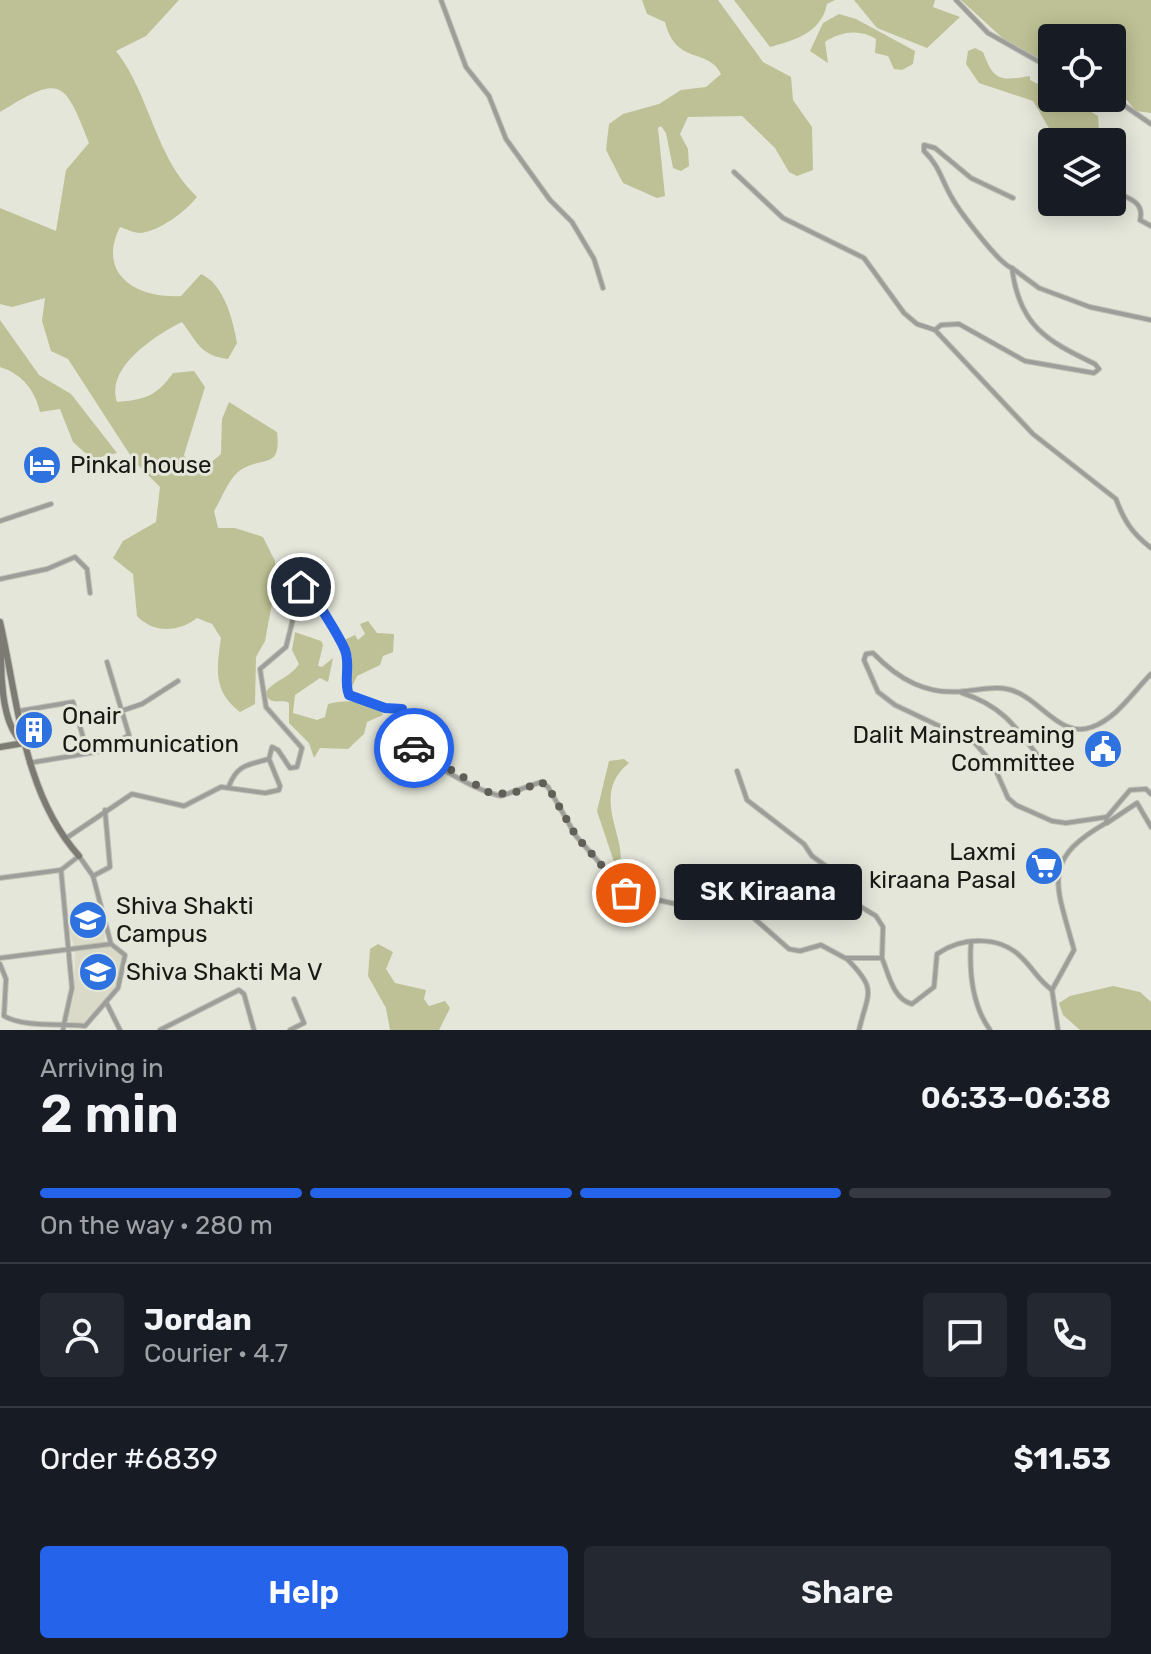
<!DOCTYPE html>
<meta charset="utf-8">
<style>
:root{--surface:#171b24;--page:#242831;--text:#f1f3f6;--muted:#9ea1a6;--line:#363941;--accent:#2563eb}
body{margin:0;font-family:Rubik,sans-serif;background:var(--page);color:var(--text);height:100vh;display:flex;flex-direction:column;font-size:30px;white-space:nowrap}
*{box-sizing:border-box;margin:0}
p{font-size:26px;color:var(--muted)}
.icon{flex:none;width:44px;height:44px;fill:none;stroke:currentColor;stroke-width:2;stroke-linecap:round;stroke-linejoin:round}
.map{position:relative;height:1030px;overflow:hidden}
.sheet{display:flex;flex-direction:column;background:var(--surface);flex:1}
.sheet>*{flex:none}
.tools{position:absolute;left:1038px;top:24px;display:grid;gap:16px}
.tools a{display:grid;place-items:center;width:88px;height:88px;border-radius:8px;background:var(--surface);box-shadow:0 4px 20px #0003;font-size:40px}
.pin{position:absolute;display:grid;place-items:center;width:68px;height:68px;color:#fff;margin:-34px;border:4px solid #fff;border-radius:50%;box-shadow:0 2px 8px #0007}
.courier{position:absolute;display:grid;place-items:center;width:80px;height:80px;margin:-40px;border:6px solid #2563eb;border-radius:50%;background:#fff;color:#222;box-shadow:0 2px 10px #0007}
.bubble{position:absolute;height:56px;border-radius:8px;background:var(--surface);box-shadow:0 4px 20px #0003;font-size:26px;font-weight:600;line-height:56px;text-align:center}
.overview em{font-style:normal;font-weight:600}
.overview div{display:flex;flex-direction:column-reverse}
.overview{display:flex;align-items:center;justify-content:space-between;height:136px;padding:0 40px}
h1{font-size:52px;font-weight:600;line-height:60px}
.bar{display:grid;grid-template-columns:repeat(4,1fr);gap:12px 8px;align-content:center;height:96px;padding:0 40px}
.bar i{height:10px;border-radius:6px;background:var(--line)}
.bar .selected{background:var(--accent)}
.bar p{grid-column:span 4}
.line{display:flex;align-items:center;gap:20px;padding:0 40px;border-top:2px solid var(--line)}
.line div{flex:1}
.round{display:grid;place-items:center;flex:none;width:84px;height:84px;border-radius:8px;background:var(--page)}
.button{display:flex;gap:16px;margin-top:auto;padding:16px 40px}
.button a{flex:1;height:92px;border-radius:8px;background:var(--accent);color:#fff;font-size:32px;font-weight:600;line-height:92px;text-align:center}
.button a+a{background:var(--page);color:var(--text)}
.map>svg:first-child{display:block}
</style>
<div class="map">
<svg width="1151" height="1030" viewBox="0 0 1151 1030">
<rect width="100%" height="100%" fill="#e5e6da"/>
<!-- built -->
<path fill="#d9dac7" d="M103 912 105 944 123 954 121 981 83 1023 67 1022 74 997 75 951 67 920Z"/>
<!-- green -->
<g fill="#bec095">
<path d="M0 0H179L146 36 116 51C151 96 154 156 197 197 185 212 160 231 140 233 134 233 126 229 120 227 96 275 138 299 181 296L201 274C224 284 233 320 237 343L228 359C201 356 197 342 182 322 156 335 105 367 117 402 144 400 157 396 173 373L194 371 205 387 184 455 190 466 208 465 221 454 222 419 229 402 277 432C282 473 260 454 238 472 228 480 221 500 214 511L218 528H235L263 537 275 561 276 582 265 641 256 657 255 704 240 712C214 692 216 672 221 638L212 624 197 618C179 632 154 634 137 616L133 574 113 558 123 541 156 522 160 487 134 461 68 359 51 351 42 321 45 298 12 307 0 304V208L56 231 66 170 89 143C64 78 60 75 0 112Z"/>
<path d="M642 0H718L763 62 791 77 793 100 812 127 813 170 797 176 789 172 775 148 742 116 688 117 680 134 688 149 689 166 681 171 673 168 666 133 661 126 658 128 665 196 657 198 623 183 606 150 609 124 623 114 659 104 681 90 706 87 721 74C708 47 676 66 665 22L647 14Z"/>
<path d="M734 0H835L827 4C821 33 795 40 770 47Z"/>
<path d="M854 0H935L933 7 960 17 927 48 877 28Z"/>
<path d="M961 0H1151V113L1136 111 1112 83V38H1052V66L1009 44Z"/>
<path d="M839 14 856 19 915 51 913 64 902 70 894 69 888 56 875 53 876 39C860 29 841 31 825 42L828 63 810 51 823 23Z"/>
<path d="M975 48 983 52C994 81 999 81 1030 76V80L1052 91V98H1068L1098 116 1099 133 1084 142H1063L1050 130 1033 101 979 83 966 64 968 51Z"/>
<path d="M0 320 39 375 71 394 117 453 92 459 73 442 60 409 40 412C35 390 22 374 0 367Z"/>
<path d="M368 621 377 633 394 634 393 652 383 656 380 665 357 676 351 689 352 657 344 640 355 635 358 640 365 634 360 624Z"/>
<path d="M295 632 321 641 323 645 318 666 322 667 333 658 328 682 320 678 295 695 293 713 317 720 325 717 328 704C349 699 361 701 381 710L383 715 367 722 364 734 348 749 320 748 314 758 309 743 289 723V703C281 698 271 707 265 693 274 680 290 678 299 664L292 650Z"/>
<path d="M624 759 629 763C586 797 634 846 617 871L597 811 609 761Z"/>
<path d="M378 944 393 952 386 969 395 983 426 990 424 999 429 1006 445 1001 450 1008 439 1030H390L386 1008 368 976 370 949Z"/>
<path d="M1113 986 1140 992 1151 1002V1030H1080L1063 1015 1059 1003 1070 996Z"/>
</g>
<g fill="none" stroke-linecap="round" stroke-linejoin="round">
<defs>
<g id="street">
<path d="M441 0 466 67 489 96 506 139 550 200 572 222 594 259 603 288"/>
<path d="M956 0 988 33 1052 69"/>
<path d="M1112 97 1151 124"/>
<path d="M734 172 783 218 864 258 904 313 917 324 935 330"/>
<path d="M1113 191C1127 198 1145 201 1140 220L1151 226"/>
<path d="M1012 268C1000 265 960 212 952 198 942 181 939 165 924 151V145L935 148 971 178 1013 198"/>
<path d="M1151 320 1090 307 1039 288 1012 268C1019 326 1047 341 1095 364L1099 369 1094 373 1025 361 959 324 941 325 935 330 1033 434 1116 499C1124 521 1132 533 1151 548"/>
<path d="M0 521 51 504"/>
<path d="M0 579 47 569 75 557 87 569 90 593"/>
<path d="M962 693C1004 706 1018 730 1044 764"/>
<path d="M124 710 142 704 178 681"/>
<path d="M19 711 73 702 83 737"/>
<path d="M29 763 102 751 129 735 107 662"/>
<path d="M737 771 747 800 804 844 812 856 830 869 853 902 876 916 883 927 882 958"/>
<path d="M229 786C237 765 247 765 269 759"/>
<path d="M1107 817 1066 823 1052 821 1016 805 1008 798 993 764 975 743 895 705 878 692 864 660 866 654 873 653C898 679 927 696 965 691 978 690 994 686 1007 689 1039 695 1059 740 1092 727 1117 718 1133 692 1151 674"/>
<path d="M1107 823 1137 803 1151 827"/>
<path d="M65 839 132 794 184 806 221 787 265 793 279 790 280 786 269 759 272 747 278 750 290 768 297 767 302 748 266 707 260 669 286 647 301 587 310 588C320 609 336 629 345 650 351 666 342 681 349 695L385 708 402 709C403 717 402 727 405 734 417 759 475 790 501 796L541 782 548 787 576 836 626 893 717 913 747 912 789 949 800 951 821 945 845 958H882C889 975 893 999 912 1004L934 987 937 954C962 937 999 935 1021 957 1033 968 1038 980 1052 990L1074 950C1057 886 1039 861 1106 823L1107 817 1130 790 1146 789 1151 794"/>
<path d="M93 876 110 867 105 810"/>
<path d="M0 878 61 870"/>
<path d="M971 942C969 973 972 1005 990 1030"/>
<path d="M0 958 111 944"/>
<path d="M847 959C878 990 868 992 859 1030"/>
<path d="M0 964 6 979 4 1016C25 1028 60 1023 85 1026L118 988 125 955 111 944 93 876 79 856 61 870 72 988 64 1024 63 1030"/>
<path d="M1052 990 1058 1030"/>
<path d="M106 1002 120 1030"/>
<path d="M160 1030 239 990 244 994 254 1030"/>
<path d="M290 1030 304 1023 294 999"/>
</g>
<g id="secondary">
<path d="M0 622C18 701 23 793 79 856"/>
<path d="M2 638C0 666 0 727 24 743"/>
<path d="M0 747 24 743"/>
</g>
</defs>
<!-- street casing -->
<use href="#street" stroke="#c0c1b6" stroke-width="6"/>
<!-- secondary casing -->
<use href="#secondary" stroke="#c0c1b6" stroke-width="8"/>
<!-- street -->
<use href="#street" stroke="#9d9e99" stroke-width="4"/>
<!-- secondary -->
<use href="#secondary" stroke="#7b7b74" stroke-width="6"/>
</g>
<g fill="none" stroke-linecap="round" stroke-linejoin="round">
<!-- done -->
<path stroke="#606059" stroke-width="8" stroke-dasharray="0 14.4" d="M414 748 490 793 511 794 541 782 548 787 576 836 626 893"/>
<!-- route -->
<path stroke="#2563eb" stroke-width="10" d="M301 587 310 588C320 609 336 629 345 650 351 666 343 681 349 695L385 708 402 709 403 731 414 748"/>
</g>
<!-- icons -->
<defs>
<symbol id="hotel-disc" viewBox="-11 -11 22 22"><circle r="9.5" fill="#2d72de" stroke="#e5e6da"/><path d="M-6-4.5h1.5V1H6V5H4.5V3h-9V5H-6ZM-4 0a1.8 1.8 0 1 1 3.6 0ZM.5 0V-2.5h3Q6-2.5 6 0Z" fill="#fff"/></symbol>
<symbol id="building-disc" viewBox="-11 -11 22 22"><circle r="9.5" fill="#2d72de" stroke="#e5e6da"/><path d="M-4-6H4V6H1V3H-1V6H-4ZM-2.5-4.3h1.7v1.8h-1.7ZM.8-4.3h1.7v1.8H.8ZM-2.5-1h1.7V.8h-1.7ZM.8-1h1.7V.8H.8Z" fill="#fff"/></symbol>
<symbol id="civic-disc" viewBox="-11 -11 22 22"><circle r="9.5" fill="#2d72de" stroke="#e5e6da"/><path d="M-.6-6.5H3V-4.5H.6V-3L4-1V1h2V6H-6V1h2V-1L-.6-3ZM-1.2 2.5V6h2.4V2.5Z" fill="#fff"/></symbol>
<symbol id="supermarket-disc" viewBox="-11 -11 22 22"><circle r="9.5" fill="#2d72de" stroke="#e5e6da"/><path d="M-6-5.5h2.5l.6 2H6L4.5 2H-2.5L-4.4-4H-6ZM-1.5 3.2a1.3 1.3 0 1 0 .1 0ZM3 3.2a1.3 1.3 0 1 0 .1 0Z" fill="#fff"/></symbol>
<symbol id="university-disc" viewBox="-11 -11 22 22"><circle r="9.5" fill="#2d72de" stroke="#e5e6da"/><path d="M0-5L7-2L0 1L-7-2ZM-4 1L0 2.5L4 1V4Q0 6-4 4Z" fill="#fff"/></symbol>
<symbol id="school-disc" viewBox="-11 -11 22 22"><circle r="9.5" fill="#2d72de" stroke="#e5e6da"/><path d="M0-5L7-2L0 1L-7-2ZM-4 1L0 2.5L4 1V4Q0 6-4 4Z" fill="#fff"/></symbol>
</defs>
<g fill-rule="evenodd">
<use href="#hotel-disc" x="20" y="443" width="44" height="44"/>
<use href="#building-disc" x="12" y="708" width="44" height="44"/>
<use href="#civic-disc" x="1081" y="727" width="44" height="44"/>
<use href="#supermarket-disc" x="1022" y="844" width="44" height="44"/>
<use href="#university-disc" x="66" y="898" width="44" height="44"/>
<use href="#school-disc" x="76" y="950" width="44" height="44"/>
</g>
<g text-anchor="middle" stroke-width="6" stroke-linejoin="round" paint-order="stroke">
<!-- poi labels -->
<g font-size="24" fill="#181814" stroke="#e5e6da" text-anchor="start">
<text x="70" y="473">Pinkal house</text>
<text x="62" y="724">Onair<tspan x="62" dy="28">Communication</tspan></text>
<text x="1075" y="743" text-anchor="end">Dalit Mainstreaming<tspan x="1075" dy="28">Committee</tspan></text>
<text x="1016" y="860" text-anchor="end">Laxmi<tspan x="1016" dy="28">kiraana Pasal</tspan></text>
<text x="116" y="914">Shiva Shakti<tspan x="116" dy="28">Campus</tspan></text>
<text x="126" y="980">Shiva Shakti Ma V</text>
</g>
</g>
</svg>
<div class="tools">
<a><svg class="icon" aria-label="locate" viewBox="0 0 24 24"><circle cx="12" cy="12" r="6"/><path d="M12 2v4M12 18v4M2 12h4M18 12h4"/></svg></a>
<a><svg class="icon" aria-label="layers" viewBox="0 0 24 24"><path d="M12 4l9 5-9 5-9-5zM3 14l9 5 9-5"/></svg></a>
</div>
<div class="pin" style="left:626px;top:893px;background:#ea580c"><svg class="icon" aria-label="bag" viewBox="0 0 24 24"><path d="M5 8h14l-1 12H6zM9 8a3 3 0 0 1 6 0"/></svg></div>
<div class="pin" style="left:301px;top:587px;background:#1f2937"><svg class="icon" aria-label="home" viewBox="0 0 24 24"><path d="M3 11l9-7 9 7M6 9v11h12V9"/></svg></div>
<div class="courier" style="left:414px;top:748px"><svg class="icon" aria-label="car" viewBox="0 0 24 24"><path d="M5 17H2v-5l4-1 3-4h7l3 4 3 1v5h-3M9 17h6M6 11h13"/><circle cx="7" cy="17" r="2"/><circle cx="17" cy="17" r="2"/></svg></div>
<div class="bubble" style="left:674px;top:864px;width:188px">SK Kiraana</div>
</div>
<section class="sheet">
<div class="overview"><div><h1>2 min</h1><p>Arriving in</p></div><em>06:33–06:38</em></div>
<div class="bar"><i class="selected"></i><i class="selected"></i><i class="selected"></i><i></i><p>On the way · 280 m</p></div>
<div class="line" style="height:144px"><a class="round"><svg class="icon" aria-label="person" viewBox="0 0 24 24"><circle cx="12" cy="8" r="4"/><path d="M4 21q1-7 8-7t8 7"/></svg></a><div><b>Jordan</b><p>Courier · 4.7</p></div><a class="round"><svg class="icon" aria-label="chat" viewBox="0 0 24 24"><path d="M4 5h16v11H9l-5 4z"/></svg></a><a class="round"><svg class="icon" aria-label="phone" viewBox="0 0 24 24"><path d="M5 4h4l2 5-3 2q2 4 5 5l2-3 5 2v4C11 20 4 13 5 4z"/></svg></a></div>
<div class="line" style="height:104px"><div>Order #6839</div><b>$11.53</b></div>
<div class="button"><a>Help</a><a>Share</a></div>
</section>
